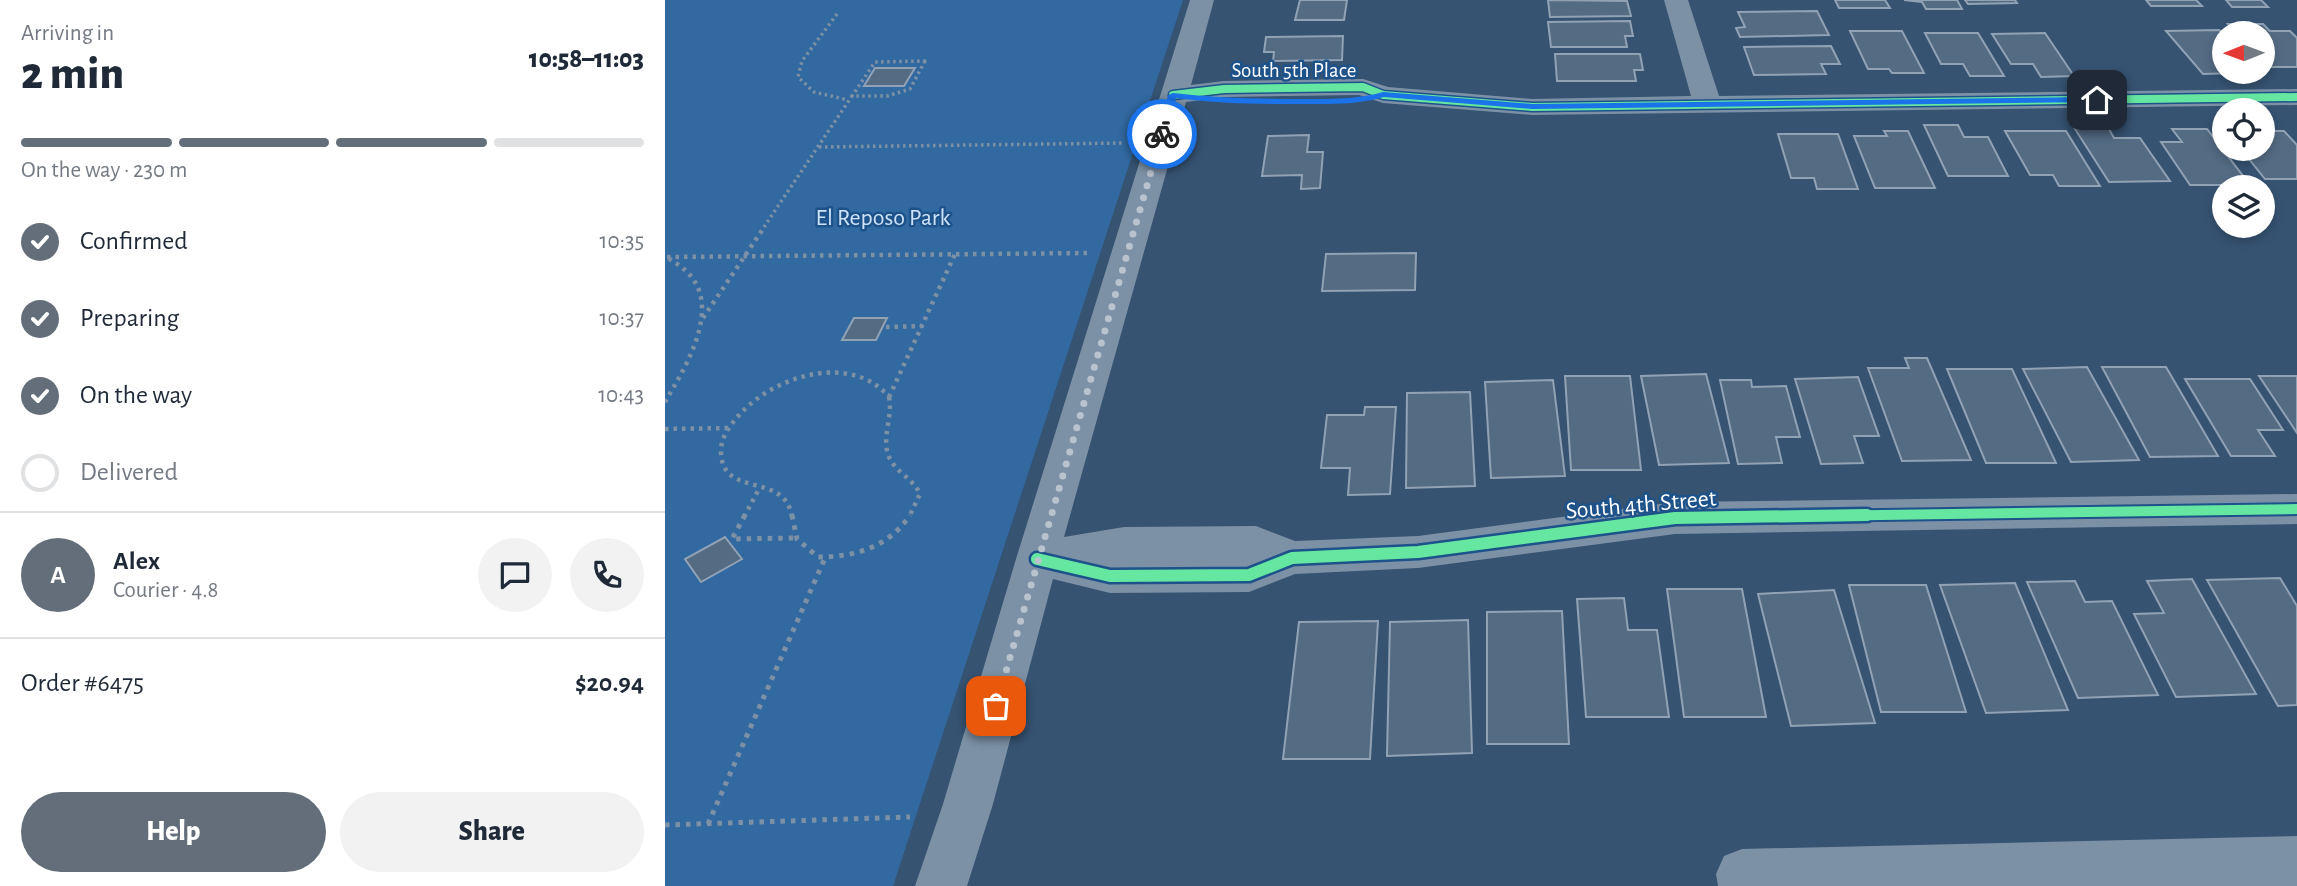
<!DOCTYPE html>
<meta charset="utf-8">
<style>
:root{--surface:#fff;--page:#f2f2f3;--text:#1f2937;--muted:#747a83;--line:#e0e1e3;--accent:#646e7b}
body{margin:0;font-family:"Alegreya Sans",sans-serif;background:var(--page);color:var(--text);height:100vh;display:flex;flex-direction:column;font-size:26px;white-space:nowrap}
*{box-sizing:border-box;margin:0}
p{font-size:23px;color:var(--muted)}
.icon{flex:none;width:38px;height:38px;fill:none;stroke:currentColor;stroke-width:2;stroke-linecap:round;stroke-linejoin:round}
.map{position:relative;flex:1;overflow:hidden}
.panel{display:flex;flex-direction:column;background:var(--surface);width:665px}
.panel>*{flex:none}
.needle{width:46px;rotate:269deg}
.buttons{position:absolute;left:1547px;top:21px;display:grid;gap:14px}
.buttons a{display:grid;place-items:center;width:63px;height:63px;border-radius:50%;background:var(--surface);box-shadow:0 4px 10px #0003;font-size:35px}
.pin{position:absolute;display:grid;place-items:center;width:60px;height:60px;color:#fff;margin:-30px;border-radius:14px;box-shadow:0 4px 10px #0006}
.courier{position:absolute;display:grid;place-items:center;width:70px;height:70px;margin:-35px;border:5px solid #1a73e8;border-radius:50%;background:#fff;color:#222;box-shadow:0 2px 9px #0007}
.headline em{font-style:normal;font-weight:800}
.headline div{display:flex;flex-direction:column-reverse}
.headline{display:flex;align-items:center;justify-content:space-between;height:119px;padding:0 21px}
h1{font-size:46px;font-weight:800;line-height:52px}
.bar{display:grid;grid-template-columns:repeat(4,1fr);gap:10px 7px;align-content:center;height:84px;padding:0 21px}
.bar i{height:9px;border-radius:5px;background:var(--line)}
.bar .selected{background:var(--accent)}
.bar p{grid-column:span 4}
.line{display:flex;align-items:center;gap:18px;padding:0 21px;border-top:2px solid var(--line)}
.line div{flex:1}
.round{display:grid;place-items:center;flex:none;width:74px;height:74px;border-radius:37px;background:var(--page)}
ol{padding:0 21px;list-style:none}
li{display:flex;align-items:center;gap:21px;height:77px}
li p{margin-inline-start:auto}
li .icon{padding:7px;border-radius:50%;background:var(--accent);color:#fff;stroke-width:4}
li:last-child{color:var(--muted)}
li i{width:38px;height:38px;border:4px solid var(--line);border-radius:50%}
.cta{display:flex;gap:14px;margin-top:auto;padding:14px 21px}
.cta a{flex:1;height:80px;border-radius:42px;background:var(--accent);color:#fff;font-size:28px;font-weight:800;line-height:80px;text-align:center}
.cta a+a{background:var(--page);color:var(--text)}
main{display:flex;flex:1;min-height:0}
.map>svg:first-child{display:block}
</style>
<main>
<section class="panel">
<div class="headline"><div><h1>2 min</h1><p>Arriving in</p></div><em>10:58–11:03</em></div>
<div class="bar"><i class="selected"></i><i class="selected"></i><i class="selected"></i><i></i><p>On the way · 230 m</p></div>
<ol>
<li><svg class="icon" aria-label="check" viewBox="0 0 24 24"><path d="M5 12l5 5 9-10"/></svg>Confirmed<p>10:35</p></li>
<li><svg class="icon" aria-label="check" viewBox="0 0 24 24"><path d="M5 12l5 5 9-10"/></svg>Preparing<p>10:37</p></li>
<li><svg class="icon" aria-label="check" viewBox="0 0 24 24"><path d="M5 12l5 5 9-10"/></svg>On the way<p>10:43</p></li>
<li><i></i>Delivered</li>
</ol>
<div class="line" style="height:126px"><b class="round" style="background:var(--accent);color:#fff">A</b><div><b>Alex</b><p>Courier · 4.8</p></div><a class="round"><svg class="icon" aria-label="chat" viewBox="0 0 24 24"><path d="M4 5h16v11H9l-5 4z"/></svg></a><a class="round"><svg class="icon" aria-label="phone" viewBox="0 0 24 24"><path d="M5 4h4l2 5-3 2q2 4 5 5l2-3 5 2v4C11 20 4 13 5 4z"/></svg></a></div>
<div class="line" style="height:91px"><div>Order #6475</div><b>$20.94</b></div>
<div class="cta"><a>Help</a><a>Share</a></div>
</section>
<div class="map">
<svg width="1632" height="886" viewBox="0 0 1632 886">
<rect width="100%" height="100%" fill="#365372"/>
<!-- green -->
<path fill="#3269a1" d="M0 0H518L228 886H0Z"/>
<!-- building -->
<g fill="#546b84" stroke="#91a2b5" stroke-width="2">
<path d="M635 0H682L679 20H630Z"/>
<path d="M883 0 962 1 966 16 885 17Z"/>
<path d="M1170 0H1220L1225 8H1174Z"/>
<path d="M1239 0H1292L1297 9H1261L1257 2Z"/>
<path d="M1300 0H1350L1352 3 1303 4Z"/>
<path d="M1481 0H1531L1537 6H1486Z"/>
<path d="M1561 0H1596L1603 7H1567Z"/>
<path d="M1152 11 1164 35 1075 37 1071 28 1080 27 1073 12Z"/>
<path d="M965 21 968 36H960L962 47H886L883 22Z"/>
<path d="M1563 24H1598L1605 31H1625L1632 38V67H1602L1598 62V33H1572Z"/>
<path d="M1554 30 1559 36V72L1572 73 1538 74 1501 31Z"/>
<path d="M1185 31H1237L1259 73H1227L1224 69H1203Z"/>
<path d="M1260 33H1313L1339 76H1305L1298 64H1276Z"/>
<path d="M1380 33 1409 76 1376 77 1368 64H1346L1327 34Z"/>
<path d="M678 36 677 60 608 61 609 52H599L601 37Z"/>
<path d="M1166 46 1175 64H1156L1161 74 1089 75 1079 47Z"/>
<path d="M890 54H975L978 70H969L971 81H892Z"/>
<path d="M210 68H250L239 86H199Z"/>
<path d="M1259 125H1293L1299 137H1323L1343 176H1283Z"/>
<path d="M1410 129H1444L1449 138H1475L1505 181 1444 182Z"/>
<path d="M1507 129H1542L1585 185H1525L1496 142H1517Z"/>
<path d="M1219 131H1243L1270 188H1210L1189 136H1222Z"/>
<path d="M1340 131H1401L1435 186H1394L1388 175H1365Z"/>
<path d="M1598 131H1619L1632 145V179H1600L1576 149H1598Z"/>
<path d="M1113 134H1173L1193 189H1152L1149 178H1126Z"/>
<path d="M644 135 642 152H658L655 188 636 189 637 175 597 176 603 136Z"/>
<path d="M751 253 750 290 657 291 661 254Z"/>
<path d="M189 318H222L211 340H177Z"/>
<path d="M1240 358H1262L1306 460 1237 461 1203 368H1244Z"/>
<path d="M1422 367 1474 460 1406 462 1358 369Z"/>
<path d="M1437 367H1501L1553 456 1485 457Z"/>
<path d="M1282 369H1347L1391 463H1321Z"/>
<path d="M1041 374 1064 463 994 465 976 376Z"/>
<path d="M900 376H965L976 470H906Z"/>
<path d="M1594 376H1632V433Z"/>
<path d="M1193 377 1214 436H1189L1198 463 1156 464 1130 379Z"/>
<path d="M1520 379H1585L1618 430H1593L1610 456H1566Z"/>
<path d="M888 380 900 476 826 478 820 382Z"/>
<path d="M1055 380H1086L1087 387 1121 386 1135 437H1111L1117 463 1073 464Z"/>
<path d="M805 392 810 486 741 488 742 393Z"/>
<path d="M700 407H731L725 494 683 495 685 468H656L662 415H699Z"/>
<path d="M60 537 77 559 36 582 20 559Z"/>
<path d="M1615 578 1632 606V705L1613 706 1542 580Z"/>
<path d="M1527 579 1591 694 1511 697 1469 614 1499 613 1482 581Z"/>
<path d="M1410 581 1420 602 1447 601 1493 695 1413 698 1362 582Z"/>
<path d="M1350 583 1403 710 1321 713 1275 585Z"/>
<path d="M1184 585H1261L1301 712H1216Z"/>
<path d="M1002 589H1077L1101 717H1019Z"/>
<path d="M1169 590 1210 723 1126 726 1093 594Z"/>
<path d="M959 598 963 630H992L1004 717H921L912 599Z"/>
<path d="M897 611 904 744H822V612Z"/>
<path d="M803 620 807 753 722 756 725 622Z"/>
<path d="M713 621 705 759H618L634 622Z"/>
</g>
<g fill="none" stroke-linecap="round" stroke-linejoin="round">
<!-- path-far2 -->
<g stroke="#7d91a6" stroke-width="3.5" stroke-dasharray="2.5 3.5" stroke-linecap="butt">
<path d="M172 14 137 61 133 77 149 92 183 100"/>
<path d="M260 61 245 89 222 96H187L210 62Z"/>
<path d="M154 147 460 143"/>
<path d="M99 227 187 96"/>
</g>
<!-- path-far1 -->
<g stroke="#7d91a6" stroke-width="4.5" stroke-dasharray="3.5 5" stroke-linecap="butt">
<path d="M2 257 424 253"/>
<path d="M38 318 100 226"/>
<path d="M221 327 257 326"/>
<path d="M224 397C228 416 217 436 223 454 228 471 248 478 255 494L244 517"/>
<path d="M224 397 290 254"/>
<path d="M0 402C20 368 59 306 21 271 16 266 9 262 3 258"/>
<path d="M0 429 63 428"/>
<path d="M79 517 95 487"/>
<path d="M127 517C120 470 56 500 56 451 56 436 66 424 76 413 110 376 186 352 224 397"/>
</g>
<!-- path -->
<g stroke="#7d91a6" stroke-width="5" stroke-dasharray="4.5 6" stroke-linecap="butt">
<path d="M80 515 67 539 130 538"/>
<path d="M127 515 132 539 153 557C190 557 224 547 245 515"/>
<path d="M43 824 160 558"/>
<path d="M0 825 245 817"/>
</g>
<!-- minor -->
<g fill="#7d91a6" fill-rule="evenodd">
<path d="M525 0H549L526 85 559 81 698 79 723 87 867 99 1026 96 999 0H1023L1054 96 1632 89V105L867 115 718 103 694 95 559 97 521 102 399 537 459 527 591 526 630 541 753 536 1010 502 1632 494V524L1010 534 753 568 630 574 584 592 445 593 388 579 328 804 302 886H250L278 804 351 559Z"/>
<path d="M1632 836V886H1053L1051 874 1059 856 1077 849Z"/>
</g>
<defs>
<path id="cycleway-far2" d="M508 95 559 89 698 87 718 95 867 107 1632 97"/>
<path id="cycleway-far1" d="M1081 517 1632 509"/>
<path id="cycleway" d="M372 559 445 576 584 575 627 558 753 552 1010 518 1202 515"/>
</defs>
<!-- cycleway-far2 casing -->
<use href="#cycleway-far2" stroke="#1d528a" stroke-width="11"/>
<!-- cycleway-far1 casing -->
<use href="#cycleway-far1" stroke="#1d528a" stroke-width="14"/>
<!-- cycleway casing -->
<use href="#cycleway" stroke="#1d528a" stroke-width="17"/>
<!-- cycleway-far2 -->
<use href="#cycleway-far2" stroke="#66e7a1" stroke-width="8"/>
<!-- cycleway-far1 -->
<use href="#cycleway-far1" stroke="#66e7a1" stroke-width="10"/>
<!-- cycleway -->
<use href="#cycleway" stroke="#66e7a1" stroke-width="12"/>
</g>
<!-- route -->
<path fill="#1a73e8" d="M718 92 867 104 1432 97 1436 100 1432 102 867 109 719 97C691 105 665 104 637 104 594 104 553 104 511 98L501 134 497 136 493 134 503 95 508 93C549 98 590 99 632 99 662 99 690 100 718 92Z"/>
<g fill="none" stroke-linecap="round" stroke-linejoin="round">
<!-- done -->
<path stroke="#b9c3ce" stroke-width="7" stroke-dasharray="0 12.6" d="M331 706 497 134"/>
</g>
<g text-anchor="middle" stroke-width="5" stroke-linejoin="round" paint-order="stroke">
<!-- far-street labels -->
<g font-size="21" fill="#fff" stroke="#1d528a">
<text x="629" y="77">South 5th Place</text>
</g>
<!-- park labels -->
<g font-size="24" fill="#cee3f9" stroke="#1d528a">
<text x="218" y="225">El Reposo Park</text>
</g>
<!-- street labels -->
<g font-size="24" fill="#fff" stroke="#1d528a">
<text transform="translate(976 504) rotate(-5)" y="8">South 4th Street</text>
</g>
</g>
</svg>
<div class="buttons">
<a><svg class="needle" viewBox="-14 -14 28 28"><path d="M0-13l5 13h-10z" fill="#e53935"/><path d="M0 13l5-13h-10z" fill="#747a83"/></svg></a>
<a><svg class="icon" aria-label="locate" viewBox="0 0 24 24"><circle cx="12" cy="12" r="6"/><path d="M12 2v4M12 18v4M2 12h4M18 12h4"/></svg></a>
<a><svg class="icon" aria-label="layers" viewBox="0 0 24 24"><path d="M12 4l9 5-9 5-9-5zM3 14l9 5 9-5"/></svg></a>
</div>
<div class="pin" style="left:331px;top:706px;background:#ea580c"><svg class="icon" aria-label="bag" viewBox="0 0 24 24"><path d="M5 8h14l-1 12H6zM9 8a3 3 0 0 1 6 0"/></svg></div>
<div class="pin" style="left:1432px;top:100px;background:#1f2937"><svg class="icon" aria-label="home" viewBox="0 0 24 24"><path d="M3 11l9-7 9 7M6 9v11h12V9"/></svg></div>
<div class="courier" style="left:497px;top:134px"><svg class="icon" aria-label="bike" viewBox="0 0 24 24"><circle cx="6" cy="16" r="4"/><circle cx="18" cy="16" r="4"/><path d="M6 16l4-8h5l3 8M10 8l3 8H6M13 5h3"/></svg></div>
</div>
</main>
